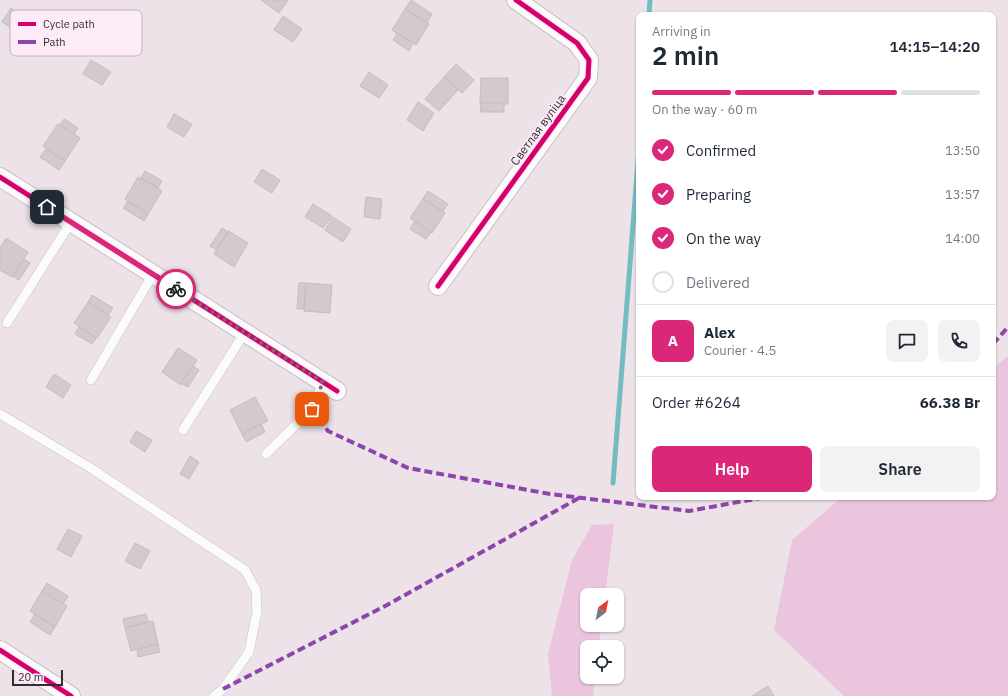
<!DOCTYPE html>
<meta charset="utf-8">
<style>
:root{--surface:#fff;--page:#f2f2f3;--text:#1f2937;--muted:#747a83;--line:#e0e1e3;--accent:#db2777}
body{margin:0;font-family:"IBM Plex Sans",sans-serif;background:var(--page);color:var(--text);height:100vh;display:flex;flex-direction:column;font-size:15px;white-space:nowrap}
*{box-sizing:border-box;margin:0}
p{font-size:13px;color:var(--muted)}
.icon{flex:none;width:22px;height:22px;fill:none;stroke:currentColor;stroke-width:2;stroke-linecap:round;stroke-linejoin:round}
.map{position:relative;flex:1;overflow:hidden}
.drawer{position:absolute;left:636px;top:12px;width:360px;height:488px;display:flex;flex-direction:column;background:var(--surface);border-radius:8px;box-shadow:0 1px 3px #0004}
.drawer>*{flex:none}
.needle{width:26px;rotate:32deg}
.tools{position:absolute;left:580px;top:588px;display:grid;gap:8px}
.tools a{display:grid;place-items:center;width:44px;height:44px;border-radius:8px;background:var(--surface);box-shadow:0 1px 3px #0004;font-size:20px}
.scale{position:absolute;left:12px;bottom:10px;width:51px;box-sizing:border-box;padding-left:4px;border:2px solid #332d31;border-top:0;font-size:11px;line-height:14px;white-space:nowrap;color:#332d31;-webkit-text-stroke:3px #fdecf7;paint-order:stroke}
.pin{position:absolute;display:grid;place-items:center;width:34px;height:34px;color:#fff;margin:-17px;border-radius:8px;box-shadow:0 2px 6px #0006}
.courier{position:absolute;display:grid;place-items:center;width:40px;height:40px;margin:-20px;border:3px solid #db2777;border-radius:50%;background:#fff;color:#222;box-shadow:0 1px 5px #0007}
.overview em{font-style:normal;font-weight:600}
.overview div{display:flex;flex-direction:column-reverse}
.overview{display:flex;align-items:center;justify-content:space-between;height:68px;padding:0 16px}
h1{font-size:26px;font-weight:600;line-height:30px}
.bar{display:grid;grid-template-columns:repeat(4,1fr);gap:6px 4px;align-content:center;height:48px;padding:0 16px}
.bar i{height:5px;border-radius:3px;background:var(--line)}
.bar .current{background:var(--accent)}
.bar p{grid-column:span 4}
.line{display:flex;align-items:center;gap:10px;padding:0 16px;border-top:1px solid var(--line)}
.line div{flex:1}
.round{display:grid;place-items:center;flex:none;width:42px;height:42px;border-radius:8px;background:var(--page)}
ol{padding:0 16px;list-style:none}
li{display:flex;align-items:center;gap:12px;height:44px}
li p{margin-inline-start:auto}
li .icon{padding:4px;border-radius:50%;background:var(--accent);color:#fff;stroke-width:4}
li:last-child{color:var(--muted)}
li i{width:22px;height:22px;border:2px solid var(--line);border-radius:50%}
.button{display:flex;gap:8px;margin-top:auto;padding:8px 16px}
.button a{flex:1;height:46px;border-radius:8px;background:var(--accent);color:#fff;font-size:16px;font-weight:600;line-height:46px;text-align:center}
.button a+a{background:var(--page);color:var(--text)}
.map>svg:first-child{display:block}
</style>
<div class="map">
<svg width="1008" height="696" viewBox="0 0 1008 696">
<rect width="100%" height="100%" fill="#ece2e8"/>
<!-- green -->
<g fill="#ebc5de">
<path d="M1008 356V696H844L774 630 792 540 842 497H993V368Z"/>
<path d="M614 524 605 595H587V625H601L599 647H587V677H595L593 696H552L548 654 572 560 592 525Z"/>
</g>
<g fill="none" stroke-linecap="round" stroke-linejoin="round">
<!-- stream -->
<g stroke="#73bdc1" stroke-width="5">
<path d="M649 15 650 0"/>
<path d="M613 483 639 148"/>
</g>
</g>
<!-- building -->
<g fill="#d2cacf" stroke="#c4bdc2">
<path d="M261 0H288L279 13Z"/>
<path d="M411 0 432 14 427 23 405 9Z"/>
<path d="M11 8 30 21 21 34 2 22Z"/>
<path d="M405 9 429 24 416 45 392 30Z"/>
<path d="M283 16 302 29 293 42 274 30Z"/>
<path d="M397 33 413 43 409 51 393 40Z"/>
<path d="M91 60 111 72 102 85 83 74Z"/>
<path d="M456 64 474 80 462 93 444 77Z"/>
<path d="M369 72 388 85 379 98 360 86Z"/>
<path d="M444 77 458 90 439 111 425 99Z"/>
<path d="M481 78H508V104L480 103Z"/>
<path d="M418 102 434 113 423 131 407 120Z"/>
<path d="M480 103H504V112H481Z"/>
<path d="M174 114 192 124 184 137 167 127Z"/>
<path d="M64 119 78 128 73 135 60 125Z"/>
<path d="M58 124 80 138 65 161 43 146Z"/>
<path d="M46 149 65 161 59 170 40 157Z"/>
<path d="M262 169 280 180 272 193 254 182Z"/>
<path d="M145 171 162 181 158 188 141 178Z"/>
<path d="M138 177 162 191 148 214 125 199Z"/>
<path d="M428 191 448 204 443 211 423 199Z"/>
<path d="M366 197 382 199 380 219 364 217Z"/>
<path d="M423 199 445 213 432 233 410 218Z"/>
<path d="M128 201 148 214 144 221 123 208Z"/>
<path d="M313 204 332 216 323 228 305 217Z"/>
<path d="M333 217 351 229 343 242 325 230Z"/>
<path d="M415 221 431 232 426 239 410 229Z"/>
<path d="M222 228 228 232 216 250 210 246Z"/>
<path d="M229 231 248 243 234 267 214 254Z"/>
<path d="M6 238 28 252 12 277 0 270V248Z"/>
<path d="M24 259 30 263 19 280 13 276Z"/>
<path d="M299 283H306L304 309H297Z"/>
<path d="M306 283 332 285 330 313 304 311Z"/>
<path d="M92 295 113 308 108 315 88 302Z"/>
<path d="M88 302 111 317 97 338 74 323Z"/>
<path d="M79 327 96 338 92 344 75 334Z"/>
<path d="M178 348 197 360 181 385 162 372Z"/>
<path d="M193 366 199 370 188 387 181 383Z"/>
<path d="M54 374 71 385 63 398 46 387Z"/>
<path d="M255 397 268 421 242 434 230 410Z"/>
<path d="M261 424 265 432 246 442 242 434Z"/>
<path d="M136 431 152 440 145 452 130 442Z"/>
<path d="M190 456 199 462 189 479 180 474Z"/>
<path d="M68 529 82 536 71 557 57 549Z"/>
<path d="M135 543 150 551 140 569 125 561Z"/>
<path d="M47 583 68 596 63 604 42 591Z"/>
<path d="M42 591 67 606 55 627 30 611Z"/>
<path d="M35 614 55 627 50 635 30 622Z"/>
<path d="M146 614 148 622 125 628 123 619Z"/>
<path d="M153 621 158 644 131 651 125 628Z"/>
<path d="M158 644 160 652 138 657 137 649Z"/>
<path d="M768 686 774 696H752Z"/>
</g>
<g fill="none" stroke-linecap="round" stroke-linejoin="round">
<defs>
<g id="service">
<path d="M7 323 71 222"/>
<path d="M91 380 153 274"/>
<path d="M0 414 89 467 245 570 256 590 257 612 249 652 223 689 214 696"/>
<path d="M183 430 245 332"/>
<path d="M266 454 312 409 323 382"/>
</g>
<g id="minor">
<path d="M0 177 337 391"/>
<path d="M438 286 588 78 589 60 577 43 516 0"/>
<path d="M0 650 71 696"/>
</g>
</defs>
<!-- service casing -->
<use href="#service" stroke="#c8c1c6" stroke-width="10"/>
<!-- minor casing -->
<use href="#minor" stroke="#c8c1c6" stroke-width="20"/>
<!-- service -->
<use href="#service" stroke="#fcfbfc" stroke-width="9"/>
<!-- minor -->
<use href="#minor" stroke="#fcfbfc" stroke-width="18"/>
<!-- quiet -->
<g stroke="#8e44ad" stroke-width="4" stroke-dasharray="8 4" stroke-linecap="butt">
<path d="M993 344 1008 327"/>
<path d="M312 409 328 431 408 468 550 494 689 511 766 497"/>
<path d="M223 689 387 605 579 498"/>
</g>
<defs>
<g id="cycleway">
<path d="M0 177 337 391"/>
<path d="M438 286 588 78 589 60 577 43 516 0"/>
<path d="M0 650 71 696"/>
</g>
</defs>
<!-- cycleway casing -->
<use href="#cycleway" stroke="#fdecf7" stroke-width="8"/>
<!-- cycleway -->
<use href="#cycleway" stroke="#d6006c" stroke-width="5"/>
</g>
<g fill="none" stroke-linecap="round" stroke-linejoin="round">
<!-- done -->
<path stroke="#746c71" stroke-width="4" stroke-dasharray="0 7.2" d="M176 289 323 382 312 409"/>
<!-- route -->
<path stroke="#db2777" stroke-width="5" d="M47 207 176 289"/>
</g>
<g text-anchor="middle" stroke-width="3.5" stroke-linejoin="round" paint-order="stroke">
<!-- street labels -->
<g font-size="12" fill="#332d31" stroke="#fdecf7">
<text transform="translate(538 130) rotate(-54)" y="4">Светлая вуліца</text>
</g>
</g>
<!-- legend -->
<rect x="10" y="10" width="132" height="46" rx="6" fill="#fdecf7" stroke="#c0b3bc" stroke-width="1"/>
<rect x="18" y="22" width="18" height="4" fill="#d6006c"/>
<rect x="18" y="40" width="18" height="4" fill="#8e44ad"/>
<g font-size="11" fill="#332d31">
<text x="43" y="28">Cycle path</text>
<text x="43" y="46">Path</text>
</g>
</svg>
<div class="tools">
<a><svg class="needle" viewBox="-14 -14 28 28"><path d="M0-13l5 13h-10z" fill="#e53935"/><path d="M0 13l5-13h-10z" fill="#747a83"/></svg></a>
<a><svg class="icon" aria-label="locate" viewBox="0 0 24 24"><circle cx="12" cy="12" r="6"/><path d="M12 2v4M12 18v4M2 12h4M18 12h4"/></svg></a>
</div>
<div class="scale">20 m</div>
<div class="pin" style="left:312px;top:409px;background:#ea580c"><svg class="icon" aria-label="bag" viewBox="0 0 24 24"><path d="M5 8h14l-1 12H6zM9 8a3 3 0 0 1 6 0"/></svg></div>
<div class="pin" style="left:47px;top:207px;background:#1f2937"><svg class="icon" aria-label="home" viewBox="0 0 24 24"><path d="M3 11l9-7 9 7M6 9v11h12V9"/></svg></div>
<div class="courier" style="left:176px;top:289px"><svg class="icon" aria-label="bike" viewBox="0 0 24 24"><circle cx="6" cy="16" r="4"/><circle cx="18" cy="16" r="4"/><path d="M6 16l4-8h5l3 8M10 8l3 8H6M13 5h3"/></svg></div>
<section class="drawer">
<div class="overview"><div><h1>2 min</h1><p>Arriving in</p></div><em>14:15–14:20</em></div>
<div class="bar"><i class="current"></i><i class="current"></i><i class="current"></i><i></i><p>On the way · 60 m</p></div>
<ol>
<li><svg class="icon" aria-label="check" viewBox="0 0 24 24"><path d="M5 12l5 5 9-10"/></svg>Confirmed<p>13:50</p></li>
<li><svg class="icon" aria-label="check" viewBox="0 0 24 24"><path d="M5 12l5 5 9-10"/></svg>Preparing<p>13:57</p></li>
<li><svg class="icon" aria-label="check" viewBox="0 0 24 24"><path d="M5 12l5 5 9-10"/></svg>On the way<p>14:00</p></li>
<li><i></i>Delivered</li>
</ol>
<div class="line" style="height:72px"><b class="round" style="background:var(--accent);color:#fff">A</b><div><b>Alex</b><p>Courier · 4.5</p></div><a class="round"><svg class="icon" aria-label="chat" viewBox="0 0 24 24"><path d="M4 5h16v11H9l-5 4z"/></svg></a><a class="round"><svg class="icon" aria-label="phone" viewBox="0 0 24 24"><path d="M5 4h4l2 5-3 2q2 4 5 5l2-3 5 2v4C11 20 4 13 5 4z"/></svg></a></div>
<div class="line" style="height:52px"><div>Order #6264</div><b>66.38 Br</b></div>
<div class="button"><a>Help</a><a>Share</a></div>
</section>
</div>
